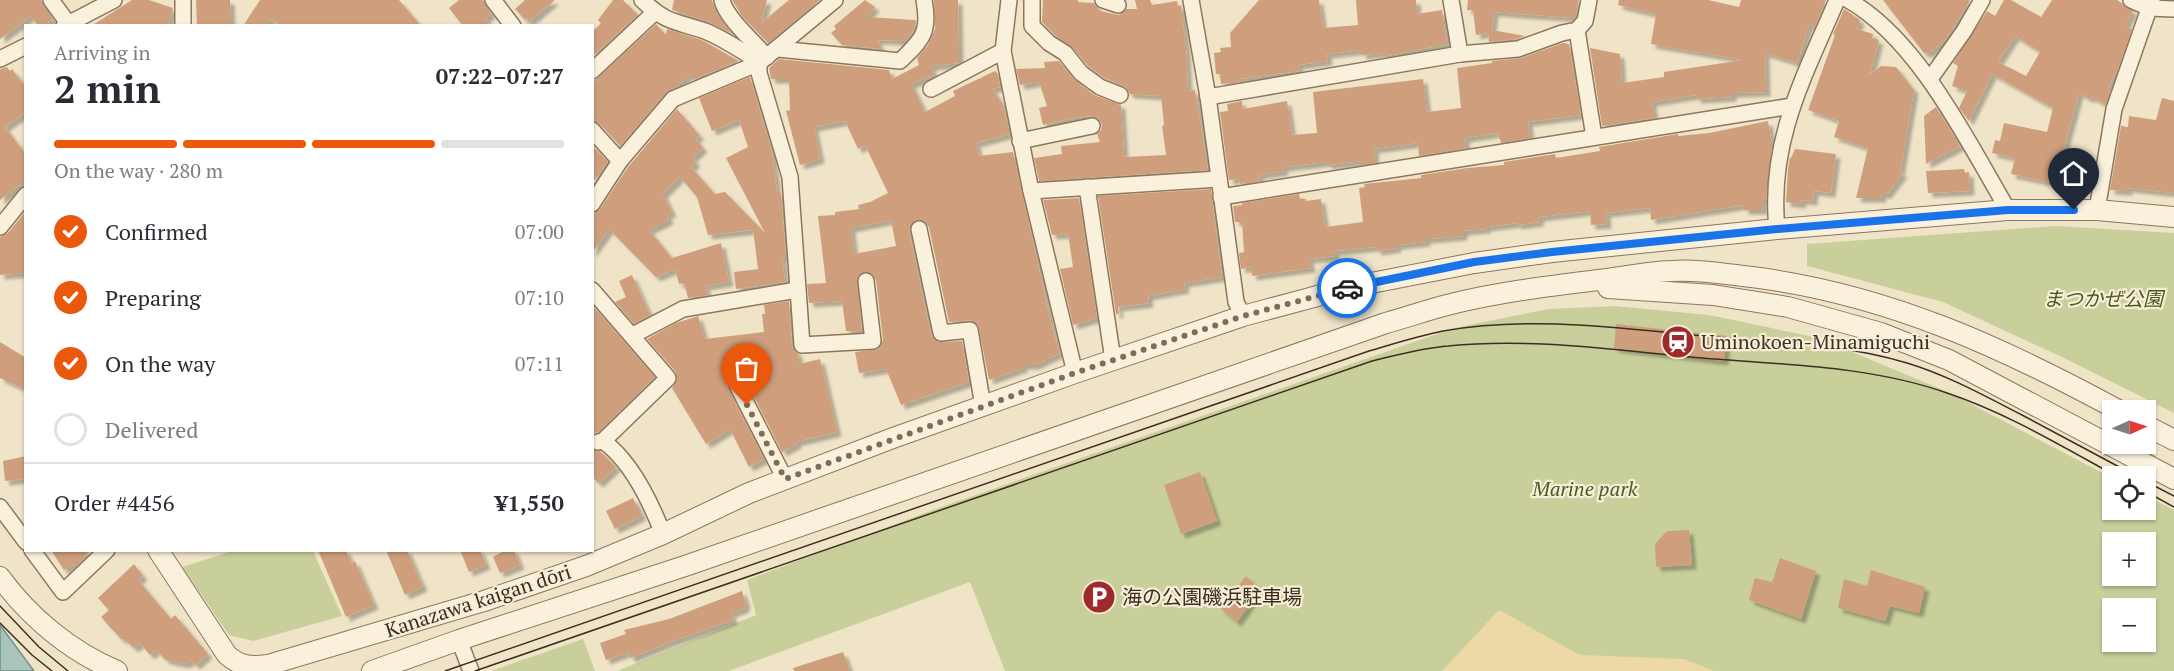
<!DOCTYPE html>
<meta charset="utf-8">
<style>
:root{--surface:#fff;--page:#f7f7f7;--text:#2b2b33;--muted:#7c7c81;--line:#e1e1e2;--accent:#ea580c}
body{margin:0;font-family:"PT Serif","Noto Sans JP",serif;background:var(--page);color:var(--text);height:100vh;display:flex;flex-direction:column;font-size:22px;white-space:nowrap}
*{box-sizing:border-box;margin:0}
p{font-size:20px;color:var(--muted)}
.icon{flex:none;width:33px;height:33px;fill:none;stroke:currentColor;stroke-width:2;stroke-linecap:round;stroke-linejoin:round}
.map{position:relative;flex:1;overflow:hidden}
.details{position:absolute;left:24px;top:24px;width:570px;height:528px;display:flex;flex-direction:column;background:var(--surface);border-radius:0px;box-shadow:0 2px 4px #0004}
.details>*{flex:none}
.needle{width:39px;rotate:87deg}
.tools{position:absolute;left:2102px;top:400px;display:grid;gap:12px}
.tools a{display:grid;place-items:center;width:54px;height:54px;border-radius:0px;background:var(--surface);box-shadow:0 2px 4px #0004;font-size:30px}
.pin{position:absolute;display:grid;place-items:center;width:51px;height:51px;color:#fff;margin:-62px -26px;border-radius:50% 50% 50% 0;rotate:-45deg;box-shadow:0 0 6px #0007}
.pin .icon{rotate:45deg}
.courier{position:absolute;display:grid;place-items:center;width:60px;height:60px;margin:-30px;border:4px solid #1a73e8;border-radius:50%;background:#fff;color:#222;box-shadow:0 2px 8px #0007}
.overview em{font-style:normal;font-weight:600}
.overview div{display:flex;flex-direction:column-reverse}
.overview{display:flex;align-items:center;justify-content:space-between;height:102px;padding:0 30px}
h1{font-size:39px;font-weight:600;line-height:45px}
.bar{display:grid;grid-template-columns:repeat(4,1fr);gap:9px 6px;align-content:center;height:72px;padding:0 30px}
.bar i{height:8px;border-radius:4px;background:var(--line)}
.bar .on{background:var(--accent)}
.bar p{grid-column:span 4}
.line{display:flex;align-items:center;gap:15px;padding:0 30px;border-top:2px solid var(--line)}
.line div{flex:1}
ol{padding:0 30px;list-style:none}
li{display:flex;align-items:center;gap:18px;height:66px}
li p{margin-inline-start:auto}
li .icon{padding:6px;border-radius:50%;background:var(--accent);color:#fff;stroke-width:4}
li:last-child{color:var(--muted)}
li i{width:33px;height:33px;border:3px solid var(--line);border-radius:50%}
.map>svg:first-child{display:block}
</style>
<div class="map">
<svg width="2174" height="671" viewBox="0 0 2174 671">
<defs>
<filter id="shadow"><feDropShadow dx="4.5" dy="4.5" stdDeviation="1.5" flood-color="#0004"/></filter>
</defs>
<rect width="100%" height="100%" fill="#f0e4c8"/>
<!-- green -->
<g fill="#c9cf9b" fill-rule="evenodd">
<path d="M2056 226 2174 233V413L2068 360 1943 302 1807 266V244Z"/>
<path d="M1615 306 1709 315 1819 338 1950 393 2112 478V510H2145V495L2174 510V671H1005L970 582 729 671H617L756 615 747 580 941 507 1454 328 1548 309ZM2112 543H2145V576H2112ZM2112 609H2145V642H2112Z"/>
<path d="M236 550 313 551 342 616 253 641 229 635 182 567Z"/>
<path d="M583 639 595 671H491Z"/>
</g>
<!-- sand -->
<path fill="#ecd9a5" d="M1499 610 1580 655 1684 659 1714 671H1442Z"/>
<!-- water -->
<path fill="#a9c4bc" stroke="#6f938a" stroke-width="1.5" d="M0 625 34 671H0Z"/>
<!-- building -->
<g fill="#cf9f7d" fill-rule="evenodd" filter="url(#shadow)">
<path d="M0 0H41L53 19 43 26H38L31 16 0 39Z"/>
<path d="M132 0H149L173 8 168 26H91Z"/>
<path d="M196 0H230L231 26H197Z"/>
<path d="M260 0H399L421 26H283L270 19 266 26H243Z"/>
<path d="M459 0H483L491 14 485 19 490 26H463L449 8Z"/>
<path d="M525 0H555L529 22 526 18 525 20 515 9Z"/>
<path d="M613 0H623L638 15 594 55 592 54V32L601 23 598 20Z"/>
<path d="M674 0H712L716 12 731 33 709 22 672 10Z"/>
<path d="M732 0H767L761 23 789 0H820L768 43 742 16Z"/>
<path d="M865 0 875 7 867 17 916 20 914 30 906 41 877 40 881 49 842 45 831 33 836 29 834 26Z"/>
<path d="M934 0H958L959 63 931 66 934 75 911 84 925 112 955 96 953 91 995 71 998 74 1000 87 992 89 1003 104 1010 134 976 143 979 156 1013 152 1053 331 1060 353 1035 365H1023V368L989 380 978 324 970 320 949 322 929 227 923 220H916L910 225 909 231 931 335 938 342 962 341 969 382 901 405 886 369 859 373 855 352 878 349 883 340 876 280 873 275 864 271 857 278 862 332 846 331 842 301 809 303 807 284 826 283 818 216 835 215V212L859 209 858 205 870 202 888 193 865 145 858 149 845 121 814 127 820 159 800 165 786 111 790 110 789 79H771L769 68 779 59 889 70 892 79 919 65 917 58 928 45 935 29ZM891 220 896 246 854 254 851 228Z"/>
<path d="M1043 0H1078V2L1094 3 1100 11 1119 15 1126 9H1137L1135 0H1150L1152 5 1177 1 1178 6H1181L1186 49 1188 91 1195 90 1208 170 1039 181 1034 158 1062 154 1061 146 1100 142 1097 134 1101 130 1102 125 1099 119 1091 116 1074 118 1043 125 1039 108 1047 106 1039 82 1020 85 1016 69 1045 68 1044 62 1059 61 1074 79 1094 95 1121 105 1124 157 1166 155 1162 126 1164 125 1161 96 1130 94 1124 86 1105 78 1088 66 1072 47 1055 35 1042 22Z"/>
<path d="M1259 0H1319L1323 28 1358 25 1356 0H1416L1417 14 1442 10 1447 44 1382 57V53L1362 55V50L1327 54 1328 61 1298 65 1299 71 1239 79 1240 82 1221 84 1220 74H1216L1214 53 1221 52 1220 48 1231 47 1230 33Z"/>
<path d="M1468 0H1579L1575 18 1494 12 1492 30 1525 36 1516 39 1489 42 1488 33 1476 35 1473 10H1467Z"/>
<path d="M1619 0H1708L1739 7 1741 0H1826L1815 27 1809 25 1797 63 1765 53 1766 92 1732 93V97L1697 99 1696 95 1652 102 1654 118 1602 126 1590 48 1620 54 1622 83 1664 77V72L1743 60 1651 44 1656 14 1618 5Z"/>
<path d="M1883 0H1969L1970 1 1946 39 1929 53H1924Z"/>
<path d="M2004 0H2011L2041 17 2052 0H2117L2133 11 2125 26 2132 29 2118 69 2108 87 2111 88 2107 100 2105 104 2091 97 2090 99 2079 93 2064 148 2059 181 2052 179 2051 183 2011 174 2015 158 1992 153 1995 140 2000 141 2004 123 2047 132 2053 108 1992 74 1969 121 1959 108 1967 91 1952 86 1958 66 1953 63 1987 11 1995 16ZM2015 36 2040 52 2026 76 1998 62Z"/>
<path d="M1844 9 1860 20 1857 29 1873 34 1872 38 1879 40 1870 74 1881 66 1896 67 1914 90 1900 173 1904 172 1887 194H1882L1881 198H1856L1868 148 1834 137 1839 121 1808 110 1835 35 1833 34Z"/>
<path d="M656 24 666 35 667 29 702 40 739 61 692 80 690 74 677 87 666 93 620 146 599 123 592 121V83Z"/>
<path d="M1563 43 1569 44 1581 115 1528 122 1530 138 1501 143 1498 133 1465 138 1466 148 1419 156 1418 143 1374 149 1375 163 1362 165V161L1328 165 1327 162 1283 167 1284 171 1259 175 1260 181 1240 184 1239 179 1229 180 1220 112 1228 111 1227 104 1242 101 1243 109 1287 101 1292 135 1317 133 1313 92 1423 79 1427 112 1461 108 1457 68 1492 63V61L1521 58Z"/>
<path d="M7 67 10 71 12 69 26 88V112L5 127 26 155V180L0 200V69Z"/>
<path d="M750 77 772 152 777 193H781L786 258H782L785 282 736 289 734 272 758 269 753 230 708 235 697 197 680 177 663 194 672 212 667 215 669 220 649 230 672 258 721 243 729 282 705 286 708 295 688 298 684 283 679 284 675 269 656 277 609 229 592 253V217L595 213 600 209 628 167 677 109 700 136 695 138 703 148 692 158 696 162 691 167 715 194 725 192 765 233 726 158 748 147 739 120 712 131 699 98Z"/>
<path d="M2162 98 2174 101V193L2128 188V191L2110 190 2121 126 2128 127 2129 116 2156 120Z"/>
<path d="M1936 107 1960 146 1926 164 1924 116Z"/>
<path d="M1768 121 1772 145 1766 200 1763 199V210H1744V205L1651 220 1650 208 1606 213 1607 224 1591 225 1590 211 1539 217 1540 222 1517 225V223L1486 227V229L1463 231V236L1426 239V242L1397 245V248L1377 251 1376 247 1334 251 1335 256 1309 259 1311 268 1303 269 1252 276 1251 267 1241 269 1239 253 1244 252 1242 222H1235L1233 206 1242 205V203L1299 194 1300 199H1306V201L1321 199 1325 227 1363 222 1359 188 1365 187 1364 184 1421 178V175L1467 168 1504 165V162L1555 154 1556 158 1600 151 1599 147 1678 134V136L1709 133Z"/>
<path d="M592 145 608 162 592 183Z"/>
<path d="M1795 149 1836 154 1831 193 1814 191 1813 201 1802 200 1801 204 1786 202 1788 169 1790 157 1791 158Z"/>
<path d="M1964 169 1965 173 1969 172 1970 191 1928 193 1926 171Z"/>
<path d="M1211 189 1222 277 1184 283 1185 289 1148 296 1149 303 1118 307 1119 314H1116L1098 196Z"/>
<path d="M1079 198 1097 318 1073 325 1060 269 1073 267 1068 234 1052 235 1043 200Z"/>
<path d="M26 211V273L0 275V237L8 233Z"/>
<path d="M632 275 650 315 634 324 615 302 626 297 619 281Z"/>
<path d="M789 301 792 346 798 354 799 364 820 359 837 432 796 442 797 444 782 452 746 381 742 377 733 376 729 380 728 389 764 459 749 467 730 429 706 444 672 388 677 380 676 372 647 339 676 323 698 316 705 339 764 332 762 314H765L764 305Z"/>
<path d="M592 305 655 377 598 432 592 434Z"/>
<path d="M1616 324 1727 336 1724 361 1614 348Z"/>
<path d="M0 342 26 358V390L0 378Z"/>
<path d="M592 450 600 451 616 467 599 483 592 477Z"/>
<path d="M26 456V479L5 481 3 461Z"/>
<path d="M1200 472 1217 521 1181 534 1164 485Z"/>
<path d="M633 498 642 516 615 529 606 511Z"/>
<path d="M1689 530 1692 565 1656 567 1655 544 1667 531Z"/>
<path d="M51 550H92L84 556 85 558 75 567 73 564 64 570Z"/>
<path d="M318 550H346L351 563 355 561 374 605 346 617Z"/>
<path d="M386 550H407L423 587 405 595Z"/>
<path d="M460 550H480L486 565 469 572Z"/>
<path d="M506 550H514L520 565 500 573 493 557Z"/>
<path d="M1780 558 1816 571 1801 619 1749 600 1755 578 1772 582Z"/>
<path d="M134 564 143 576 138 580 171 619 175 615 208 654 196 665 190 660 186 664 166 660 156 650 150 655 140 643 134 648 124 639H121L101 617 109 610 98 598Z"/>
<path d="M1871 570 1925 587 1919 613 1890 606 1885 621 1838 608 1844 579 1867 586Z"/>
<path d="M1246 576 1260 590 1237 622 1220 608Z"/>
<path d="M742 591 746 605 744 606 745 608 731 613 733 620 670 642 631 658 628 652 606 660 600 643 626 634 624 630 669 619Z"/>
<path d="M843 652 850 671H794L793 668Z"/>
</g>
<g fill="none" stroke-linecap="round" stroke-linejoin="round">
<defs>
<g id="minor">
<path d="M51 0 68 23"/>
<path d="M493 0 513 26"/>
<path d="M642 0C666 23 675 21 705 31 722 38 739 49 755 59L759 63V73L790 177 802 345 873 341 866 281"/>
<path d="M722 0C726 18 755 43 767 57"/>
<path d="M1009 0 1003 51 1031 191 1075 373"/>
<path d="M1032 0V26L1049 43 1065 53 1081 73 1100 87 1120 95"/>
<path d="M1103 0 1118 5"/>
<path d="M1191 0 1208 97 1236 302 1243 316"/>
<path d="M1451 0 1460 54"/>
<path d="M1848 0C1918 39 1968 142 2008 210"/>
<path d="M2131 0 2149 8 2174 9"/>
<path d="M64 26 114 0"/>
<path d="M183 26V0"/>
<path d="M1577 30 1594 137"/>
<path d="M778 49 900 61C923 39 930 32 924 0"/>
<path d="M0 59 26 46"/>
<path d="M592 71 655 12"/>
<path d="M1930 79 1964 31 1982 0"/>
<path d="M931 89 1003 51"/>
<path d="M1208 97 1460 54 1518 49 1562 33 1577 30 1585 21 1589 0"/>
<path d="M592 130 620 161"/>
<path d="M1020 141 1092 126"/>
<path d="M1087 187 1113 360"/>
<path d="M1031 191 1219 179"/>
<path d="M1221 197 1792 106"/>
<path d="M592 204 620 161 673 99 759 63 835 0"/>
<path d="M2097 210 2114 109 2152 0"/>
<path d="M0 227 26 195"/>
<path d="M919 229 941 333 970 330 983 406"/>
<path d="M1777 229C1768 142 1804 77 1837 0"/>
<path d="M592 290 668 378 603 441 598 442"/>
<path d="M633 335 683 309 797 290"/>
<path d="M737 385 785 479"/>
<path d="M603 441C631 461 651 503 663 534"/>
<path d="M0 507 26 542"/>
<path d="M32 550 63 592 107 550"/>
<path d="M459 640 471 671"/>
</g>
<g id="tertiary">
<path d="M1608 288 1713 295 1788 307 1881 333 1949 360 2174 479"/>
<path d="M2145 425 2174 440"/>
<path d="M158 550 227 655C241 667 251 667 268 665L484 601 586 566 663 534 749 493 893 438 1075 373 1243 316 1351 287 1474 263 1552 252 1777 229 2008 210H2097L2174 217"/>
<path d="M0 577C29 617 71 652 117 671"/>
<path d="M372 671 459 640 685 566 1386 323C1408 317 1430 309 1451 304 1499 292 1550 286 1599 280 1623 277 1647 272 1671 271 1698 269 1726 274 1752 277 1887 294 2002 347 2120 411"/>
</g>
</defs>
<!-- minor casing -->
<use href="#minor" stroke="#8d765c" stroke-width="18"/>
<!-- tertiary casing -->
<use href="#tertiary" stroke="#8d765c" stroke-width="22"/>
<!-- minor -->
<use href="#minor" stroke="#faf1dc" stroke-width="15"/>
<!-- tertiary -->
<use href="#tertiary" stroke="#faf1dc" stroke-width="20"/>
<!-- tram -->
<g stroke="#3d2e20" stroke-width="1.5">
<path d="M2145 481 2174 496"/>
<path d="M2145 491 2174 507"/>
<path d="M0 606 39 647 68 671"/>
<path d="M0 623 32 655 52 671"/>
<path d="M445 671 1369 351C1393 344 1418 336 1443 331 1532 315 1625 329 1714 337 1778 342 1844 344 1907 363 1947 375 1985 396 2022 415 2061 436 2099 456 2138 477"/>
<path d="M475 671 1372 361C1397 355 1422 348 1448 346 1536 337 1627 352 1715 359 1793 365 1873 367 1947 393 2007 413 2063 447 2118 477"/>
</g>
</g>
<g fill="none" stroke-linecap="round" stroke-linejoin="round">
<!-- done -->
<path stroke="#7c6e5b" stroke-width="6" stroke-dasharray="0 10.8" d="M747 405 785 479 1075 373 1243 316 1347 288"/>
<!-- route -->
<path stroke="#1a73e8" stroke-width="8" d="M1347 288 1474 262 1552 252 1777 229 2008 210H2074"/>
</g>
<!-- icons -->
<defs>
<symbol id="station-disc" viewBox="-11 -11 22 22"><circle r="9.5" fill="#9e2a2b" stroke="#f7eed8"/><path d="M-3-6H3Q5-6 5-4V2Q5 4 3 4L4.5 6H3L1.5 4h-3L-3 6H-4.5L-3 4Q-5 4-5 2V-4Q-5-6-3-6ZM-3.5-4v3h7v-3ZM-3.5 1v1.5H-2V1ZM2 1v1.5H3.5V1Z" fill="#fff"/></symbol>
<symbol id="parking-disc" viewBox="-11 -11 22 22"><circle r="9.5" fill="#9e2a2b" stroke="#f7eed8"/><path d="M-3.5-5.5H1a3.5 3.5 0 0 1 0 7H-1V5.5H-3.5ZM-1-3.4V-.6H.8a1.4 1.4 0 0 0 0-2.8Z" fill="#fff"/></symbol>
</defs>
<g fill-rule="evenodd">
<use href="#station-disc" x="1659" y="323" width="38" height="38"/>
<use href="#parking-disc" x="1080" y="578" width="38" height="38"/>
</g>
<g text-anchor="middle" stroke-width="4.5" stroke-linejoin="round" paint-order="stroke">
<!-- park labels -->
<g font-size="20" font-style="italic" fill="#4d5a26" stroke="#f7eed8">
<text x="2103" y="306">まつかぜ公園</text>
<text x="1585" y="496">Marine park</text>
</g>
<!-- poi labels -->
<g font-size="20" fill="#3d2e20" stroke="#f7eed8" text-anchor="start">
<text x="1701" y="349">Uminokoen-Minamiguchi</text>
<text x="1122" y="604">海の公園磯浜駐車場</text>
</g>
<!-- street labels -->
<g font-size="20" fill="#3d2e20" stroke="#f7eed8">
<text transform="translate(478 601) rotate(-18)" y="7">Kanazawa kaigan dōri</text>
</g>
</g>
</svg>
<div class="tools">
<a><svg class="needle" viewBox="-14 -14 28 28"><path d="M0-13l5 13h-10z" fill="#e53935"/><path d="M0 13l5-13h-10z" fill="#7c7c81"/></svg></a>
<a><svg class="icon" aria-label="locate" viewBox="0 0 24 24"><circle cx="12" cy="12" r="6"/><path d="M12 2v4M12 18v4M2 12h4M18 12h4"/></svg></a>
<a>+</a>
<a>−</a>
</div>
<div class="pin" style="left:747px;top:405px;background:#ea580c"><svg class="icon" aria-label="bag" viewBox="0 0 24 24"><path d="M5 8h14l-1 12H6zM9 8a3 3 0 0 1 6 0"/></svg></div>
<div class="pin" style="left:2074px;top:210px;background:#1f2937"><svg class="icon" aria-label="home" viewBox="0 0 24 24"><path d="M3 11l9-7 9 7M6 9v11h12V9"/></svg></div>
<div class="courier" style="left:1347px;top:288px"><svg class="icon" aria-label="car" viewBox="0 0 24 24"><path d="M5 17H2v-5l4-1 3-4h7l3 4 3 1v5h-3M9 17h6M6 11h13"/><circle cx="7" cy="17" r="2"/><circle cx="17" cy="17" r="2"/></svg></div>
<section class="details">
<div class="overview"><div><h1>2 min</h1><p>Arriving in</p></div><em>07:22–07:27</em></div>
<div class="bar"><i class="on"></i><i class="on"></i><i class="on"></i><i></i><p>On the way · 280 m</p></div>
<ol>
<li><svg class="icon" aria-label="check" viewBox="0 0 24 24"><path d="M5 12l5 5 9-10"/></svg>Confirmed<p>07:00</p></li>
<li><svg class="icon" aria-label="check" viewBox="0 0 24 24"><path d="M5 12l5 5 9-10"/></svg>Preparing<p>07:10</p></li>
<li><svg class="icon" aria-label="check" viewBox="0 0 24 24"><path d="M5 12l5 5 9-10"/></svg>On the way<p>07:11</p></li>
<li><i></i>Delivered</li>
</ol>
<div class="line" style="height:78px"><div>Order #4456</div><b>¥1,550</b></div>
</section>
</div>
